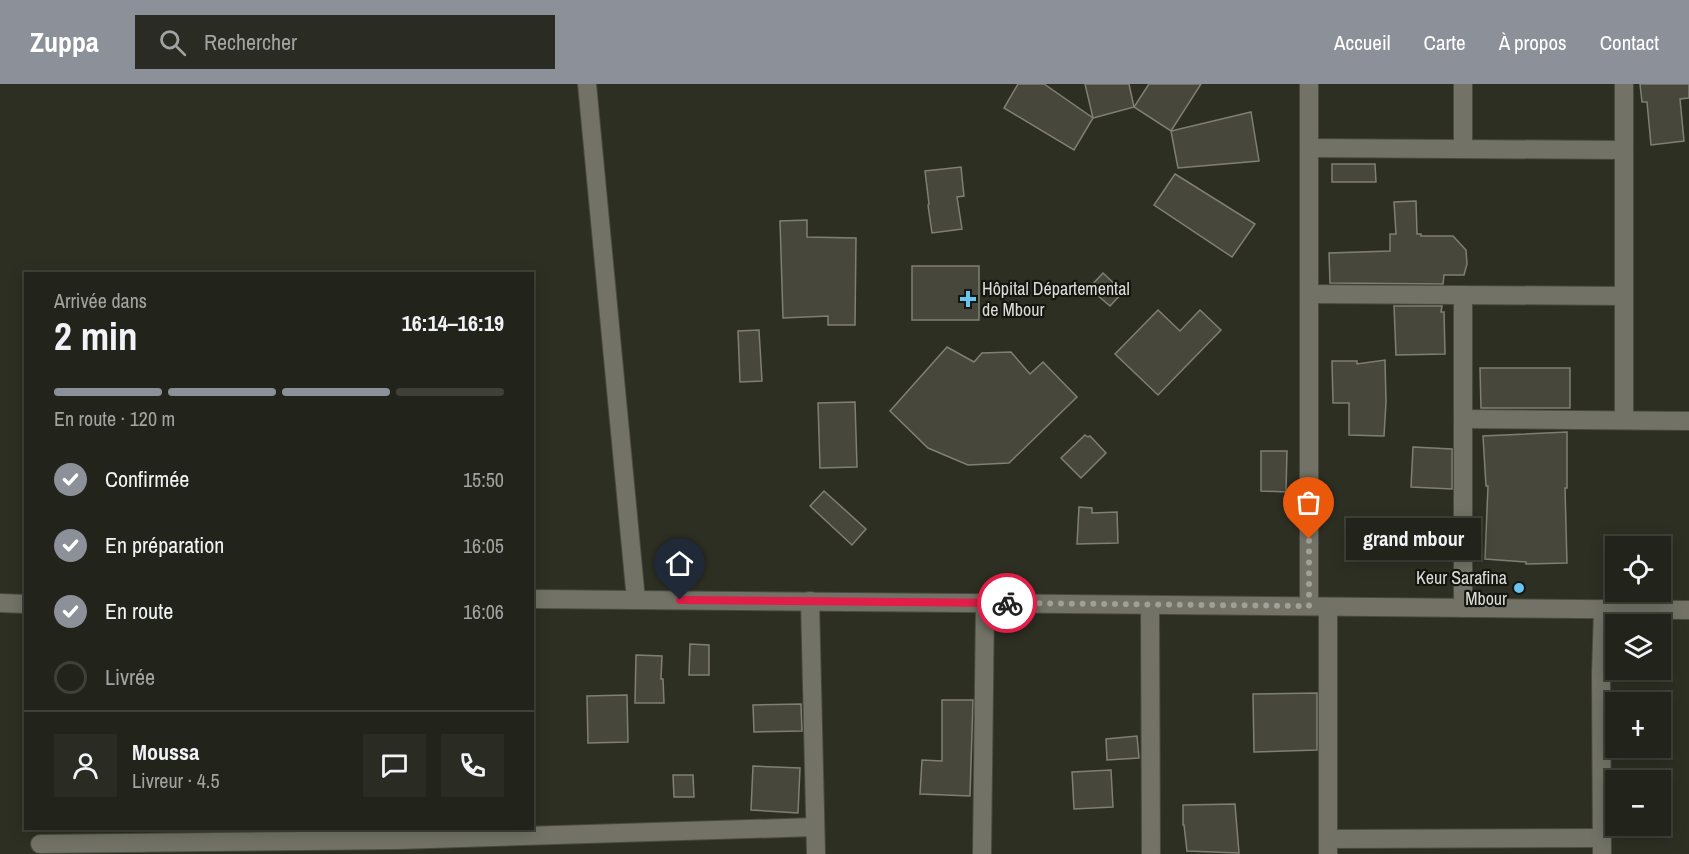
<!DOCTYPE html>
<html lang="fr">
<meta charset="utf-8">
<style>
:root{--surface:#22231a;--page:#2a2b23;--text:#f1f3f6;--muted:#a2a4a2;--line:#3f4039;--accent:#8c9099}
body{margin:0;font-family:"Archivo Narrow",sans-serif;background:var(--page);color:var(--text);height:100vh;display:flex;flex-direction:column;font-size:22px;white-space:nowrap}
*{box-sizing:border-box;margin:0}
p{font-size:20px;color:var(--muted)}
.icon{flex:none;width:33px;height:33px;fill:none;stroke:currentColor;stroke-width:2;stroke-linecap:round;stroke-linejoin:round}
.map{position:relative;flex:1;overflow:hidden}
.drawer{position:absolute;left:24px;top:188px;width:510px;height:558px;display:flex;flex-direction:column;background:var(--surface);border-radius:0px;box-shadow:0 3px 15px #0003,0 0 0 2px var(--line)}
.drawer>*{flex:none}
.controls{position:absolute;left:1605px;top:452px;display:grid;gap:12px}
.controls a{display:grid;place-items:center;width:66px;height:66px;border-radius:0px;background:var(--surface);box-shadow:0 3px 15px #0003,0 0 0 2px var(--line);font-size:30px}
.pin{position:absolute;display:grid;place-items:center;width:51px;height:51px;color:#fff;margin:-62px -26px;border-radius:50% 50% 50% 0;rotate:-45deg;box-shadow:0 0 6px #0007}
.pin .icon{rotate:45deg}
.courier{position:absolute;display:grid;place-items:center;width:60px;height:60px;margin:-30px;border:4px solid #e11d48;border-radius:50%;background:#fff;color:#222;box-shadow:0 2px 8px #0007}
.bubble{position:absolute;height:42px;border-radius:0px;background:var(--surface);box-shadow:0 3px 15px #0003,0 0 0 2px var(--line);font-size:20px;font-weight:700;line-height:42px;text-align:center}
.headline em{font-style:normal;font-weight:700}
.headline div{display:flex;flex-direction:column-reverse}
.headline{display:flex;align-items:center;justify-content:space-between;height:102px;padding:0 30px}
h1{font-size:39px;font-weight:700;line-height:45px}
.bar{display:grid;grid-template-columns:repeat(4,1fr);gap:9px 6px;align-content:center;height:72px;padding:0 30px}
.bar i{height:8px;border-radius:4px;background:var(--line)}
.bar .selected{background:var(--accent)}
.bar p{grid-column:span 4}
.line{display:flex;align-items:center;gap:15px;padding:0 30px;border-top:2px solid var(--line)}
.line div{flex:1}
.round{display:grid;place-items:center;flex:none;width:63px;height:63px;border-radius:0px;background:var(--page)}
ol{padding:0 30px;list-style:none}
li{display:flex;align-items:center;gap:18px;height:66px}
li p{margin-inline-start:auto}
li .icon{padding:6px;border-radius:50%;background:var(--accent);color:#fff;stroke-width:4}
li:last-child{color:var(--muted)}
li i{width:33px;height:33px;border:3px solid var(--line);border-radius:50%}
header{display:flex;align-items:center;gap:36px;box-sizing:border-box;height:84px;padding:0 30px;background:var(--accent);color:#fff}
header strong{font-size:28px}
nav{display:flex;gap:33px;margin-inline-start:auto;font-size:21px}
.search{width:420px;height:54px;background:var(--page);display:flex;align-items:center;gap:15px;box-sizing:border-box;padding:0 21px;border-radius:0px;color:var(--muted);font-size:22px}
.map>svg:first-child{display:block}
</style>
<header>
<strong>Zuppa</strong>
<div class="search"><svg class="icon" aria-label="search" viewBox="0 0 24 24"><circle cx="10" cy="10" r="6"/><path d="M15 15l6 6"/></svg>Rechercher</div>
<nav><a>Accueil</a><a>Carte</a><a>À propos</a><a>Contact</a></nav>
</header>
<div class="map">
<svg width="1689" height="770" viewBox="0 0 1689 770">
<rect width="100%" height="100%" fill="#2e2f23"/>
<!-- building -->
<g fill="#47473b" stroke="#7f8073" stroke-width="1.5">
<path d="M1018 0H1044L1093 34 1074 66 1004 24Z"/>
<path d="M1085 0H1129L1134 23 1093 34Z"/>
<path d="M1149 0H1201L1171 47 1134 23Z"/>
<path d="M1640 0H1689V14L1680 15 1684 57 1651 61 1647 18H1642Z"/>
<path d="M1251 28 1259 77 1178 84 1171 47Z"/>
<path d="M1332 80H1375L1376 98H1332Z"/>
<path d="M961 83 964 112 957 113 962 145 932 149 928 121 929 120 925 87Z"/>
<path d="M1175 90 1255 140 1232 173 1154 121Z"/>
<path d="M1416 117 1417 150H1421V152H1453L1466 166 1467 180 1464 191H1444L1443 200 1330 199 1329 169 1390 167V150H1396L1394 118Z"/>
<path d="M807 136V153L856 154 855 241H828V232L783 234 780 137Z"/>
<rect x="912" y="182" width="67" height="54"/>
<path d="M1103 189 1123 208 1110 222 1089 204Z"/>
<path d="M1394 222H1442L1441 228H1444L1445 270 1396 271Z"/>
<path d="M1158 226 1180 247 1200 226 1221 246 1158 311 1115 270Z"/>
<path d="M759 246 762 297 740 298 738 247Z"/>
<path d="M947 263 974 278 982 269 1011 268 1030 290 1043 278 1077 313 1009 379 968 381 928 364 890 327Z"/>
<path d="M1385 276 1386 318 1384 352 1349 351V319H1333L1332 277H1357V280Z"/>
<path d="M1480 284H1570V324H1481Z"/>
<path d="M855 318 857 383 820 384 818 319Z"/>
<path d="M1567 348V404H1565L1567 479 1526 480V478L1485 475 1488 402H1486L1483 352Z"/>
<path d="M1085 351 1088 353 1090 352 1106 369 1081 394 1061 374Z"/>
<path d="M1413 363 1452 365V405L1411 403Z"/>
<path d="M1261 367H1287L1286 408 1261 407Z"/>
<path d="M824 407 866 445 852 461 810 422Z"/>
<path d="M1079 423 1092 424V429L1117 428 1118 459 1077 460Z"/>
<path d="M1358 440 1391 444 1388 477 1355 474Z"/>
<path d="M1432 460H1452V476H1433Z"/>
<path d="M690 560 709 561V591H689Z"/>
<path d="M636 571 662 572 661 595H663L664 619H635Z"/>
<path d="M1317 609V666L1254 668 1253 610Z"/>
<path d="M627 611 628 658 588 659 587 612Z"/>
<path d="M942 616H973L970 712 920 710 922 676 942 677Z"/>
<path d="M801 620 802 647 754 648 753 621Z"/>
<path d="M1137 652 1139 674 1107 676 1106 655Z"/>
<path d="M753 682 800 684 798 729 751 726Z"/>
<path d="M1111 686 1113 723 1074 725 1072 688Z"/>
<path d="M673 691H693L694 713H674Z"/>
<path d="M1235 720 1239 769 1187 767 1184 741H1183V721Z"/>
</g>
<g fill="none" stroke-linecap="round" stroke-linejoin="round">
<defs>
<g id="minor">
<path d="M587 0 636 516"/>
<path d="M1309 0V522"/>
<path d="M1463 0V65"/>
<path d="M1624 0V336"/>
<path d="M1309 64 1624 66"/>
<path d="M1309 210 1624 212"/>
<path d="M1463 211V524"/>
<path d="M1463 335 1689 337"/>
<path d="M532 515 1689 526"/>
<path d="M810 517 816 770"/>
<path d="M0 519 26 520"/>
<path d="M1150 521 1151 770"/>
<path d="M1328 523V770"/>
<path d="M1328 755 1602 754"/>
<path d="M40 760 398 756 815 743"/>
<path d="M982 770 985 519"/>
<path d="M1602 770 1601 591 1603 525"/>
</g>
</defs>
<!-- minor casing -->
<use href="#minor" stroke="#494a41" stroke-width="20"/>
<!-- minor -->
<use href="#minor" stroke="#727366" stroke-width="18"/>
</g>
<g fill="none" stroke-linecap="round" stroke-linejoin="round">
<!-- done -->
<path stroke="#9fa097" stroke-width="6" stroke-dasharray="0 10.8" d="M1007 519 1309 522V455"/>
<!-- route -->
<path stroke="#e11d48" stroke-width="8" d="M680 516 1007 519"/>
</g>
<!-- markers -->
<g fill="#68c4f0" stroke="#161611" stroke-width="2">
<path d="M965 206h6v6h6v6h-6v6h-6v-6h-6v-6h6z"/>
<circle cx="1519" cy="504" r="6"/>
</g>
<g text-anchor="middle" stroke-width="4.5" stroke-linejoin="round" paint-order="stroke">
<!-- poi labels -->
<g font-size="18" fill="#dcddd6" stroke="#161611" text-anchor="start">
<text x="982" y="211">Hôpital Départemental<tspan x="982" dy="21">de Mbour</tspan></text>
<text x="1507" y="500" text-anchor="end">Keur Sarafina<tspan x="1507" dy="21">Mbour</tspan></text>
</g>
</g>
</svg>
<div class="controls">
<a><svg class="icon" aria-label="locate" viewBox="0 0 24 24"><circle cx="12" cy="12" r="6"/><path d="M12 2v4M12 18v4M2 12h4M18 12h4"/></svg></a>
<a><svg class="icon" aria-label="layers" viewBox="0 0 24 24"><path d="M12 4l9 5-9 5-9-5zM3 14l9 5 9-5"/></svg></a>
<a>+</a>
<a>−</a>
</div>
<div class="pin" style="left:1309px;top:455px;background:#ea580c"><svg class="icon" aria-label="bag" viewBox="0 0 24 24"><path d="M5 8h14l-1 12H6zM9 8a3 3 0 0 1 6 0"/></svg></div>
<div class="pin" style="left:680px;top:516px;background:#1f2937"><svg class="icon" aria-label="home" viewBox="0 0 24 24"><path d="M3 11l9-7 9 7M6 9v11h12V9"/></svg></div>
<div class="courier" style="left:1007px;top:519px"><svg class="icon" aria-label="bike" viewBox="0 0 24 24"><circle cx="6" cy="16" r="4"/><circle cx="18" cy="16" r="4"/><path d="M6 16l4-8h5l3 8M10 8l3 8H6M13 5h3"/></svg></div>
<div class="bubble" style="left:1346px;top:434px;width:135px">grand mbour</div>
<section class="drawer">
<div class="headline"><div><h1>2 min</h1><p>Arrivée dans</p></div><em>16:14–16:19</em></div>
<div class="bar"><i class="selected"></i><i class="selected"></i><i class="selected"></i><i></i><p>En route · 120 m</p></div>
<ol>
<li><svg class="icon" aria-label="check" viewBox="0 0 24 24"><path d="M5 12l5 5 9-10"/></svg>Confirmée<p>15:50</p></li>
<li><svg class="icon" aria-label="check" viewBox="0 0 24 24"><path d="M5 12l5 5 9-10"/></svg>En préparation<p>16:05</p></li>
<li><svg class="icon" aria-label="check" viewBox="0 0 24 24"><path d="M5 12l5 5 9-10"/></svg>En route<p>16:06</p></li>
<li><i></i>Livrée</li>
</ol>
<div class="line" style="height:108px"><a class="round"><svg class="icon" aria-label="person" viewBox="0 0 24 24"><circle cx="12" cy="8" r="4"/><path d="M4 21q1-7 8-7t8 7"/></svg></a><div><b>Moussa</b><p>Livreur · 4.5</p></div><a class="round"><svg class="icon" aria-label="chat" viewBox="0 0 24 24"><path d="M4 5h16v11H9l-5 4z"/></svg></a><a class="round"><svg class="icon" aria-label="phone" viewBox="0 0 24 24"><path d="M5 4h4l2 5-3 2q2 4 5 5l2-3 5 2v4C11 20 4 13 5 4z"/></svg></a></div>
</section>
</div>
